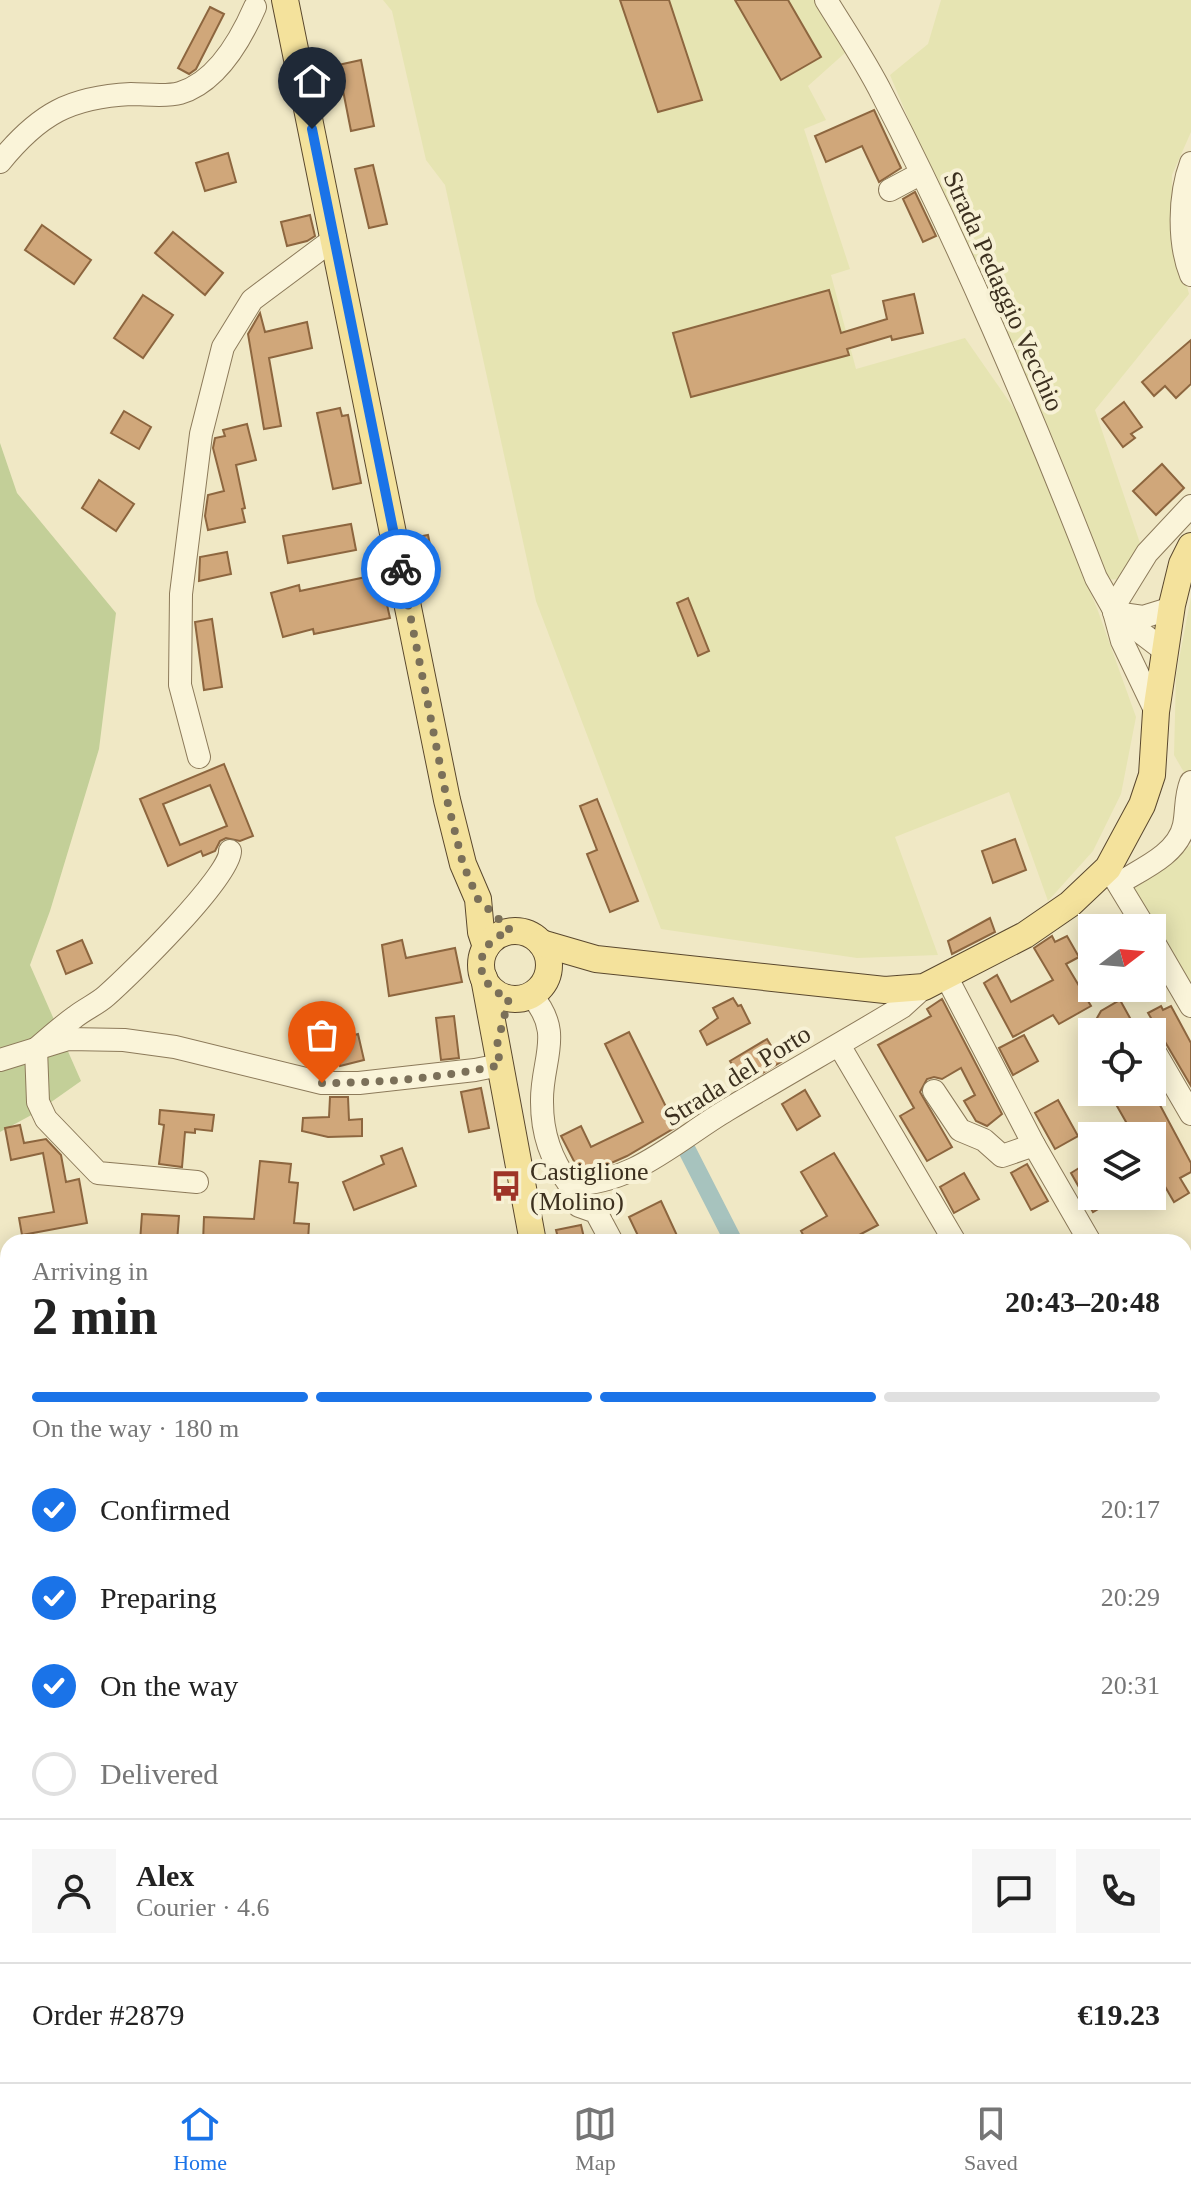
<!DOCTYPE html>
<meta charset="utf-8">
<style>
:root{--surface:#fff;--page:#f6f6f6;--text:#222;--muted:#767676;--line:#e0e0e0;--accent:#1a73e8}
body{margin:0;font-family:Georgia,serif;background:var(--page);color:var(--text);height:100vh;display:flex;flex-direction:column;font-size:30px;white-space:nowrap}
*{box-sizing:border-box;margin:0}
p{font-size:26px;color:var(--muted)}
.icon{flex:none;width:44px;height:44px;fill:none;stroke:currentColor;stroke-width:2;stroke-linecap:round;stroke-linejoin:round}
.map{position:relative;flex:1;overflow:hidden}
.drawer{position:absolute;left:0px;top:1234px;width:1192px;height:848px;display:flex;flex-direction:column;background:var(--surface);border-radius:24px 24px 0 0;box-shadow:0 4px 20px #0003}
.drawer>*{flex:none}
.needle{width:52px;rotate:74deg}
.controls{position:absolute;left:1078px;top:914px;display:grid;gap:16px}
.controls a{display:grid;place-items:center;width:88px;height:88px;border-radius:0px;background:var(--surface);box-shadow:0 4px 20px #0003;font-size:40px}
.pin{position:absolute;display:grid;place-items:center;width:68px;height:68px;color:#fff;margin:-82px -34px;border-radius:50% 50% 50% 0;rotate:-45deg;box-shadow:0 0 8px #0007}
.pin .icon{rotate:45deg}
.courier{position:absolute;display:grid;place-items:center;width:80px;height:80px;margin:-40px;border:6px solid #1a73e8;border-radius:50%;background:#fff;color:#222;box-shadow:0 2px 10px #0007}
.head em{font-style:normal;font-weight:700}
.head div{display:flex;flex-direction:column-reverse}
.head{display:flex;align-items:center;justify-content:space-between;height:136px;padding:0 32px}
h1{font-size:52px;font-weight:700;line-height:60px}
.bar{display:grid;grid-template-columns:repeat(4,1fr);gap:12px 8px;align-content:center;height:96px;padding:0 32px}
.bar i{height:10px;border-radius:6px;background:var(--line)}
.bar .current{background:var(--accent)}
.bar p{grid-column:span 4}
.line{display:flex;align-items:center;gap:20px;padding:0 32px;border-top:2px solid var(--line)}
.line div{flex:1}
.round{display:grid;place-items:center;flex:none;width:84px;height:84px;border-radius:0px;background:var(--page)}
ol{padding:0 32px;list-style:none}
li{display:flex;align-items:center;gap:24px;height:88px}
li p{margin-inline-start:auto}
li .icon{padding:8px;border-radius:50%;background:var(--accent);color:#fff;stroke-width:4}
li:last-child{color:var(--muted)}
li i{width:44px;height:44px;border:4px solid var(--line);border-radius:50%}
.menu{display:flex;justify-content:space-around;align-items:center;height:112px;border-top:2px solid var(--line);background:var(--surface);font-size:22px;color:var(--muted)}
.menu a{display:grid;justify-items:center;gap:4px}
.menu .current{color:var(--accent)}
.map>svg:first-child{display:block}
</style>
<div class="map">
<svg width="1191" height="2082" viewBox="0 0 1191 2082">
<rect width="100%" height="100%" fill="#f0e8c5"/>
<!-- farmland -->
<g fill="#e6e4b2">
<path d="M383 0H814L846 52 808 86 826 120 804 129 850 269 831 275 856 369 965 338 1020 417 1098 611 1136 717 1121 794 1093 851 1048 901 1009 792 895 837 938 955 857 958 661 929 536 601 445 185 426 160 392 11Z"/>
<path d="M941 0H1191V132L1172 175 1171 226 1189 294 1095 410 1141 546 1122 579 1102 580 890 75 928 44Z"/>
<path d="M1191 597V770L1185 774 1174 755 1176 675Z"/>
<path d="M1191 845V993L1134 889Z"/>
</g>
<!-- green -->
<g fill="#c3cf98">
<path d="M0 443 17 493 116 613 99 749 50 911 30 965 81 1081 37 1112 0 1132Z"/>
<path d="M0 1593 8 1602V2074H194L196 2082H0Z"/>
</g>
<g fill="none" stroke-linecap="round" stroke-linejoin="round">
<!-- canal -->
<g stroke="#a7c3be" stroke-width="18">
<path d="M687 1150 734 1242"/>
<path d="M957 2074 961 2082"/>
</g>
</g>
<!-- building -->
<g fill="#d0a77a" stroke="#8d663f" stroke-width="2" fill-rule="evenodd">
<path d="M620 0H669L702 100 658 112Z"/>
<path d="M735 0H788L821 57 781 80Z"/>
<path d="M210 7 224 14 196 69 189 74 178 68Z"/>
<path d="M361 60 374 126 351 131 338 65Z"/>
<path d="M874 110 901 168 879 182 862 146 826 162 815 136Z"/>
<path d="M228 153 236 182 205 191 196 163Z"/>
<path d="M373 165 387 224 369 228 355 169Z"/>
<path d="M915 192 936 236 923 242 903 199Z"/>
<path d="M310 215 315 236 307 241 287 246 281 222Z"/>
<path d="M42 225 91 260 74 284 25 250Z"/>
<path d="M173 232 223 273 205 295 155 253Z"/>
<path d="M829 290 841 333 887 319 883 301 914 294 923 333 892 340 891 336 847 349 849 355 691 397 673 333Z"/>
<path d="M143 295 173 315 143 358 114 338Z"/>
<path d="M260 313 265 332 307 322 312 348 269 358 281 426 264 429 248 334Z"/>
<path d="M1191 340V384L1176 398 1165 386 1154 396 1142 382Z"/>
<path d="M1124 402 1142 427 1131 434 1135 438 1123 447 1102 419Z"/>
<path d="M340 408 342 416 348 415 361 483 333 489 317 413Z"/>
<path d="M124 411 151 427 139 449 111 433Z"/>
<path d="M247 424 256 460 236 465 245 508 242 509 245 522 208 530 205 516 208 495 224 491 213 448 215 438 225 436 223 430Z"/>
<path d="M1162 464 1184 488 1156 515 1133 491Z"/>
<path d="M99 480 134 504 116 531 82 508Z"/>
<path d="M351 524 356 550 288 563 283 536Z"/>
<path d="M428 535 434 564 418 567 412 538Z"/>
<path d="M227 552 231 574 199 581 200 557Z"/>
<path d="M380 574 390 618 314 634 313 629 283 637 271 593 299 585 300 591Z"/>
<path d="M688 598 709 651 698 656 677 603Z"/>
<path d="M212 619 222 687 204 690 195 622Z"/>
<path d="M224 764 253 836 240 841 226 838 220 841 215 851 203 856 201 851 168 866 140 799ZM210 785 227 826 180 845 163 804Z"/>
<path d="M597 799 638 901 610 912 587 854 597 850 580 806Z"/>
<path d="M1015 839 1026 870 993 883 982 851Z"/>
<path d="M990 918 995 932 952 954 948 941Z"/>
<path d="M1052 936 1055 942 1067 936 1079 957 1066 964 1091 1006 1059 1024 1053 1015 1013 1037 984 983 997 975 1011 1002 1053 980 1034 948Z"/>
<path d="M82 940 92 963 66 974 57 951Z"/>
<path d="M402 940 406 958 455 948 462 982 389 996 382 945Z"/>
<path d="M733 998 738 1006 741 1005 750 1023 707 1045 700 1031 718 1018 713 1008Z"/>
<path d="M942 999 1002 1114 987 1126 976 1121 964 1101 975 1095 961 1068 942 1079 934 1077 927 1079 920 1092 952 1147 927 1161 900 1116 914 1108 878 1045 931 1016 927 1009Z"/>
<path d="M1120 1000 1135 1027 1126 1032H1089L1101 1011Z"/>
<path d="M1161 1006 1163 1010 1171 1006 1191 1043V1086L1148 1013Z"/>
<path d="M454 1016 459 1058 441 1060 436 1018Z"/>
<path d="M629 1032 676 1127 627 1156 609 1164 578 1169 561 1136 581 1126 591 1147 643 1122 605 1044Z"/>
<path d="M358 1034 364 1060 340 1066 338 1059 333 1061 328 1042Z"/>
<path d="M1024 1035 1038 1061 1013 1075 999 1048Z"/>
<path d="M767 1039 781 1062 744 1084 730 1061Z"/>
<path d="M481 1088 489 1128 469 1132 461 1092Z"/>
<path d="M805 1090 820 1116 797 1130 782 1104Z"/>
<path d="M1109 1092H1153L1191 1163V1172L1180 1178 1189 1193 1174 1202 1152 1164V1136H1134Z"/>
<path d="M330 1097H348L349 1120 362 1119V1136L328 1137 302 1131 303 1118 329 1117Z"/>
<path d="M1058 1100 1078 1136 1055 1149 1035 1113Z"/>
<path d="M160 1110 214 1115 212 1131 195 1129V1133L185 1132 182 1167 159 1164 164 1125 159 1124Z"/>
<path d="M20 1125 24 1143 46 1139 61 1155 66 1182 79 1179 87 1223 22 1235 19 1218 54 1212 43 1153 11 1160 5 1128Z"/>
<path d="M402 1148 416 1186 354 1210 343 1182 384 1164 381 1156Z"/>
<path d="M834 1153 878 1225 846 1242H807L801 1231 827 1216 801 1172Z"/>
<path d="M1092 1160V1196H1120L1093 1212 1071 1173Z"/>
<path d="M260 1161 291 1164 289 1182 298 1183 294 1223 309 1224 308 1241 203 1242 204 1217 254 1219Z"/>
<path d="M1027 1164 1048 1201 1031 1210 1011 1173Z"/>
<path d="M964 1173 979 1199 954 1213 940 1187Z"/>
<path d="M661 1201 680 1242H641L629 1217Z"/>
<path d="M142 1214 179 1216 177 1242H140Z"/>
<path d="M581 1225 585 1242H559L556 1230Z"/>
</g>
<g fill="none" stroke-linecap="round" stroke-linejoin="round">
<defs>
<g id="minor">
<path d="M826 0C845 31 866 62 882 94 963 250 1032 414 1096 578L1113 608 1122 641 1156 712"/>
<path d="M0 162C39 114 70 97 131 94 146 94 166 97 180 93 217 82 241 39 255 7"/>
<path d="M1191 163C1179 195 1178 243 1191 275"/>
<path d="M890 190 920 174"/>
<path d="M1113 608 1147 553 1191 506"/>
<path d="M1114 612 1165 651"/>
<path d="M1115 613 1143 617 1172 608"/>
<path d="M199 757 180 685 181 594 201 434 223 347 252 300 335 238"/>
<path d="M1111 872 1145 928"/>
<path d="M1119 883C1142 869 1178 854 1184 825 1187 810 1185 797 1191 782"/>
<path d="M1152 939 1191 1006"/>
<path d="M531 995C565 1033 541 1060 542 1102 542 1134 551 1159 569 1184 631 1186 678 1139 727 1110 785 1075 844 1042 902 1007L924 987"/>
<path d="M839 1045 955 1242"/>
<path d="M1152 1047 1191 1114"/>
<path d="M0 1060 68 1039 124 1040 175 1047 322 1083H359L475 1070 500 1065"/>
<path d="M934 1091 960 1130 984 1140 1002 1156 1034 1145 946 976"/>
<path d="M1034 1145 1090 1242"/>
<path d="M197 1182 98 1173 46 1119 38 1102 36 1049C49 1038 61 1027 75 1017 85 1009 97 1004 106 996 129 976 231 876 230 851"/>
<path d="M569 1184 579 1206 596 1212 612 1242"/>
<path d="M1184 1384 1191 1319"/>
<path d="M0 1403 8 1399"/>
<path d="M0 1488V1489"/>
<path d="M392 2074 394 2082"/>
<path d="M927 2074 931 2082"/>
<path d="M973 2074 976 2082"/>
<path d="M1165 2074 1171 2082"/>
</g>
<g id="major">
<path d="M285 0 447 800 463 864 478 899 481 932 486 947"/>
<circle cx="515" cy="965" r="34"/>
<path d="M541 943 596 959 885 990 924 987 1025 935 1070 904 1108 868 1142 805 1152 775 1156 712 1172 605 1182 564 1191 546"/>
<path d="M484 978 533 1242"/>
<path d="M698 2074 700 2082"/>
</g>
</defs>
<!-- minor casing -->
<use href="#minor" stroke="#8c7a5a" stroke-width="24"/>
<!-- major casing -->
<use href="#major" stroke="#5a482e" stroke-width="28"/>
<!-- minor -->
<use href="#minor" stroke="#faf4d9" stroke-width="22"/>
<!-- major -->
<use href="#major" stroke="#f4e29c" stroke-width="26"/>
</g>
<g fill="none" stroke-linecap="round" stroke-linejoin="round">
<!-- done -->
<path stroke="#7b7059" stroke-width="8" stroke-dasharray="0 14.4" d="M322 1083C381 1083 443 1078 500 1065L497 1045 509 998C471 985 472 942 511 931L478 899 463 864 447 800 401 569"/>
<!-- route -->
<path stroke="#1a73e8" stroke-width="10" d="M312 129 401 569"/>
</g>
<!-- icons -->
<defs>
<symbol id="bus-bare" viewBox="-9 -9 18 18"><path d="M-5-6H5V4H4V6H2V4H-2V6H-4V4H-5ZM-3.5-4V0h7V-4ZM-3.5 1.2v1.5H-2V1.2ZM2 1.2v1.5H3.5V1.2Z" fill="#9e3427" stroke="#f7f1d5" stroke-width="2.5" paint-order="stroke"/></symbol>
</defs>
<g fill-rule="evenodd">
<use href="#bus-bare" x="484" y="1164" width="44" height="44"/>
</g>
<g text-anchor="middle" stroke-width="8" stroke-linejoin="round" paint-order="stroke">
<!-- street labels -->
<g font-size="26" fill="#3c301f" stroke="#f7f1d5">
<text transform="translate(1004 291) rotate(66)" y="9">Strada Pedaggio Vecchio</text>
<text transform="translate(737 1075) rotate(-32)" y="9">Strada del Porto</text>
</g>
<!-- poi labels -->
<g font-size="26" fill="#3c301f" stroke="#f7f1d5" text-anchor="start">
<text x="530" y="1180">Castiglione<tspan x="530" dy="30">(Molino)</tspan></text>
</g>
</g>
</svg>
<div class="controls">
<a><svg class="needle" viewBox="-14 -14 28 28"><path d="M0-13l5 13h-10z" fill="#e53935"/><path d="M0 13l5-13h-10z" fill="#767676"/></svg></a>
<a><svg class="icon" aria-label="locate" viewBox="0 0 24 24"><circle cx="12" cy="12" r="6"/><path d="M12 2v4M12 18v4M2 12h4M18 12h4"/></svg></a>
<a><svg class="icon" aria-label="layers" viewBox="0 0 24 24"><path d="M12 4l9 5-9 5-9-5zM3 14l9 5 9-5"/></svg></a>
</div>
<div class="pin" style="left:322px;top:1083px;background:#ea580c"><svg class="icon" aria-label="bag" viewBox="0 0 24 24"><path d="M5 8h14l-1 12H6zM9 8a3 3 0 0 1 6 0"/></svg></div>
<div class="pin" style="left:312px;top:129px;background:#1f2937"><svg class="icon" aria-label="home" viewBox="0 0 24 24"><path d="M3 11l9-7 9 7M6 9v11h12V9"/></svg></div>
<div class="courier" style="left:401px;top:569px"><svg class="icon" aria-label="bike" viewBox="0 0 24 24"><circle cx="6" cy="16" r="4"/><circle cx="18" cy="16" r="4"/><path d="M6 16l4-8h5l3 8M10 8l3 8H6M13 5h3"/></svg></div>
<section class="drawer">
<div class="head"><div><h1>2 min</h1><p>Arriving in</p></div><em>20:43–20:48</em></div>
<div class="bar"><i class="current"></i><i class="current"></i><i class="current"></i><i></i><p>On the way · 180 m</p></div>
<ol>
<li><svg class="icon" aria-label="check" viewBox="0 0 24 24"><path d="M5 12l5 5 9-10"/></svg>Confirmed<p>20:17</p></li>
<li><svg class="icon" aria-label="check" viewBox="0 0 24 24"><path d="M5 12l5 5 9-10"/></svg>Preparing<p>20:29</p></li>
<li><svg class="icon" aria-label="check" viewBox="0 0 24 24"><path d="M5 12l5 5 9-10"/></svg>On the way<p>20:31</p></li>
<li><i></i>Delivered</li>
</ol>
<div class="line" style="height:144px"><a class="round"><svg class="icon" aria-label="person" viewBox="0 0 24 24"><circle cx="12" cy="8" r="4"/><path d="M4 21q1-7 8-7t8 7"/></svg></a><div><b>Alex</b><p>Courier · 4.6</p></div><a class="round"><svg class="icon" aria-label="chat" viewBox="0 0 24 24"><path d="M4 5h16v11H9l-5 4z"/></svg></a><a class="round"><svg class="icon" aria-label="phone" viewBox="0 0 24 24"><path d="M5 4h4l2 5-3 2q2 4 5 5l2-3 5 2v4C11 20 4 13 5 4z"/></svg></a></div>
<div class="line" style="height:104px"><div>Order #2879</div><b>€19.23</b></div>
</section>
</div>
<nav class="menu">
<a class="current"><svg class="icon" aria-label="home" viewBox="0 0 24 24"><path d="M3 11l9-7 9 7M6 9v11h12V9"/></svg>Home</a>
<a><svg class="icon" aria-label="map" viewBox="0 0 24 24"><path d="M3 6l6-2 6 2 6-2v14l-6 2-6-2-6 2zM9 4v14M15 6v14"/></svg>Map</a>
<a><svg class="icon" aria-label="saved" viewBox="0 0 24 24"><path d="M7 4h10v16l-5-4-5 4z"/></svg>Saved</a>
</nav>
